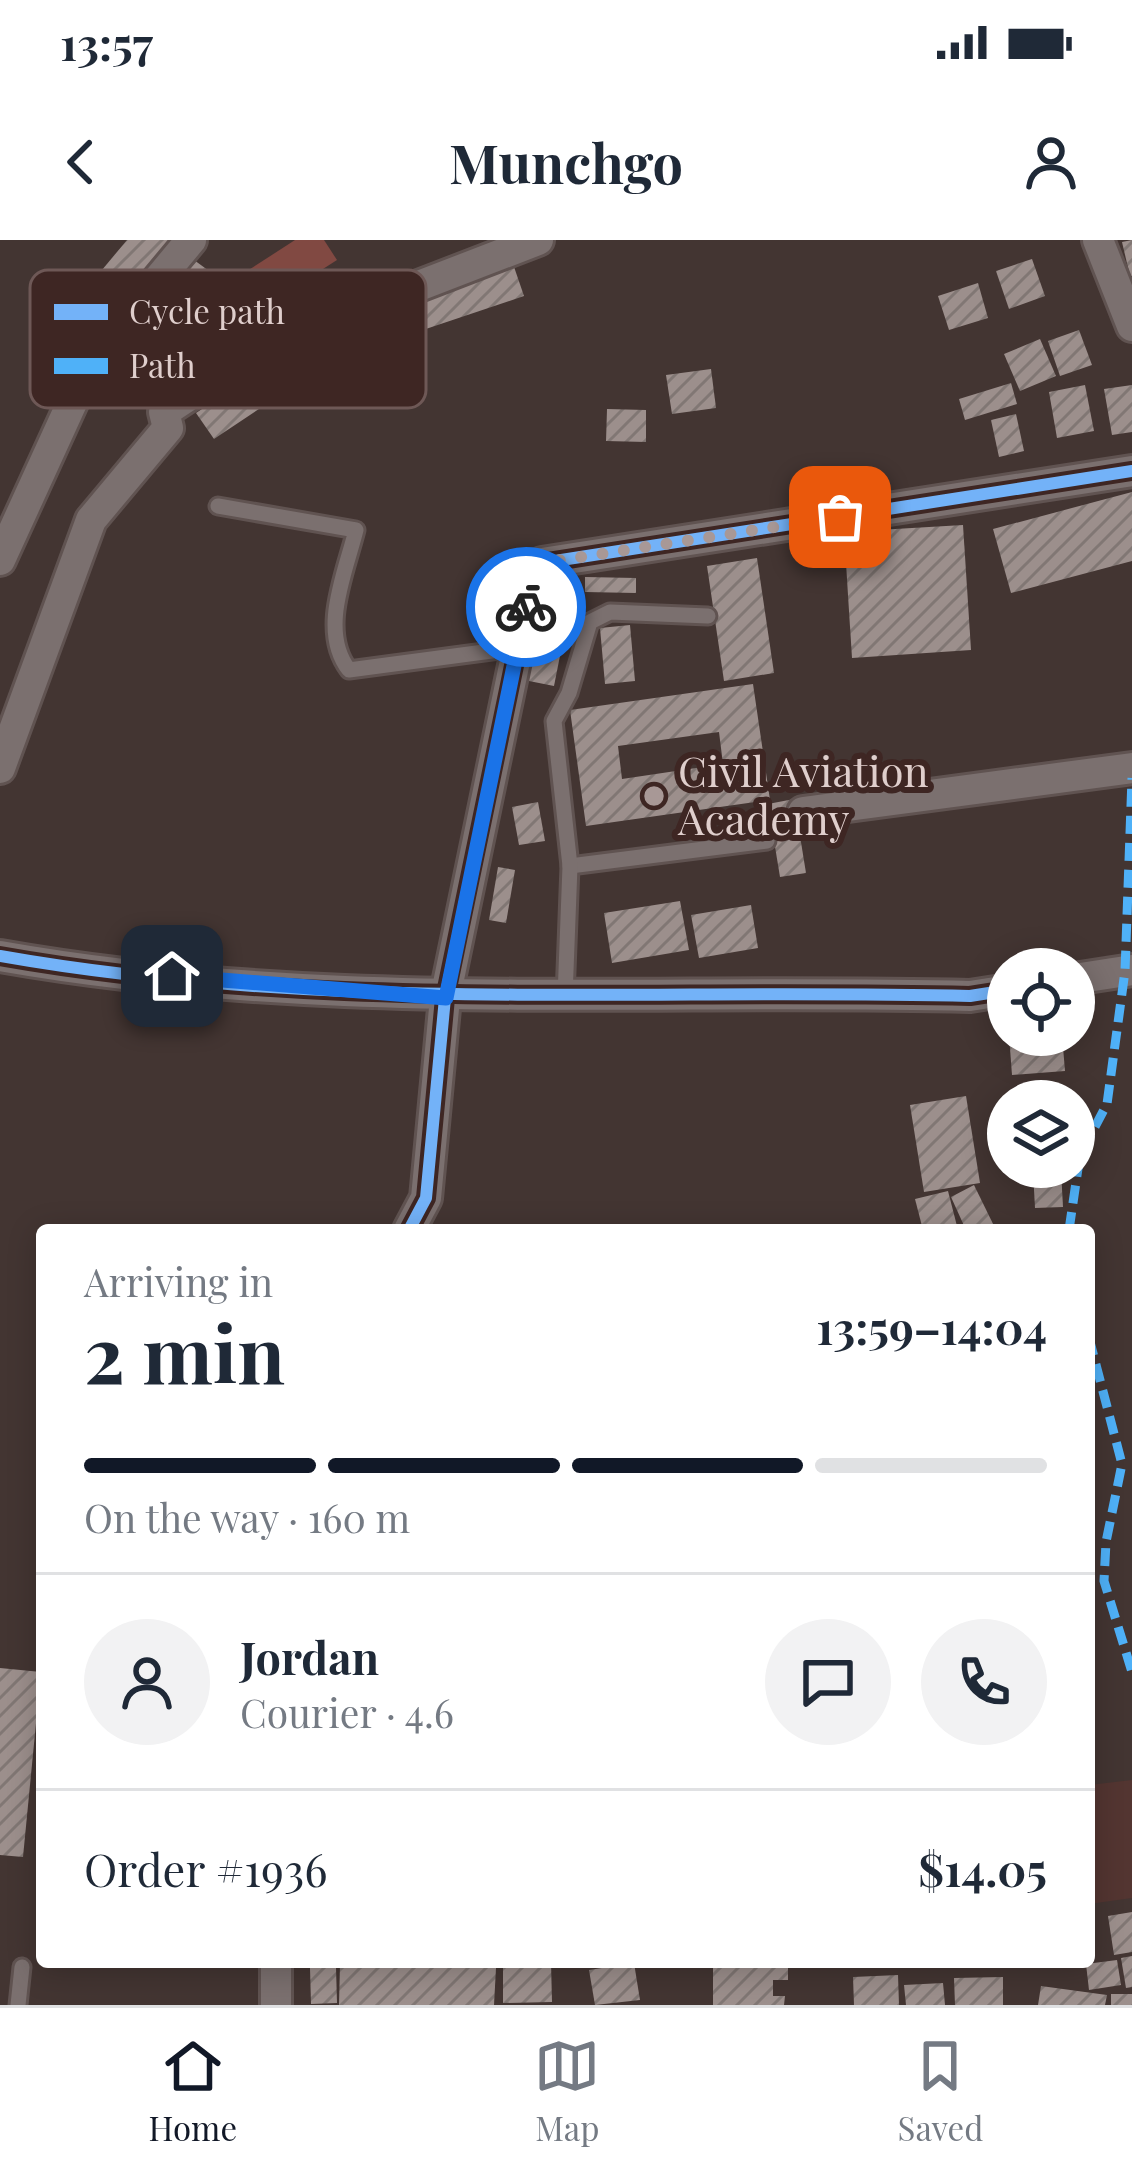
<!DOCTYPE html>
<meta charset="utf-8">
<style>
:root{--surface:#fff;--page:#f2f2f3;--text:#1f2937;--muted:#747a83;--line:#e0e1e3;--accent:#111827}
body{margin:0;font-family:"Playfair Display",serif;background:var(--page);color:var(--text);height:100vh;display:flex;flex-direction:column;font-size:45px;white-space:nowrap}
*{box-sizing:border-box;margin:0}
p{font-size:39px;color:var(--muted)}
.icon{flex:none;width:66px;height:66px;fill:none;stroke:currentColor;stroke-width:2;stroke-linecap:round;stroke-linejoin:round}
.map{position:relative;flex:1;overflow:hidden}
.panel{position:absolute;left:36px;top:984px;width:1059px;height:744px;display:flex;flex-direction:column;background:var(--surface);border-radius:12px;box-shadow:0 6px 30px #0003}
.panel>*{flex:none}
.buttons{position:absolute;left:987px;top:708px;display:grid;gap:24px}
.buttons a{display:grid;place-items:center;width:108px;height:108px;border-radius:50%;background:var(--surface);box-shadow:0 6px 30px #0003;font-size:60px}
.pin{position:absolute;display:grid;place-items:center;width:102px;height:102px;color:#fff;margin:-51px;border-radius:24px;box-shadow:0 6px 18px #0006}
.courier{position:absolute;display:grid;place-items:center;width:120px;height:120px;margin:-60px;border:9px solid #1a73e8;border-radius:50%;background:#fff;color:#222;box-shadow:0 3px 15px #0007}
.head em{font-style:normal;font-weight:700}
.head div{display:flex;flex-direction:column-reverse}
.head{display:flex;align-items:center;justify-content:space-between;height:204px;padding:0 48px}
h1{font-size:78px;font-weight:700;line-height:90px}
.bar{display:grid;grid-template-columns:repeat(4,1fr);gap:18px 12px;align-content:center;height:144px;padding:0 48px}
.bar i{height:15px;border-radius:9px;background:var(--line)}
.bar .active{background:var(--accent)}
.bar p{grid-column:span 4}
.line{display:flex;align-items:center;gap:30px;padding:0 48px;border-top:3px solid var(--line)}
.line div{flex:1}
.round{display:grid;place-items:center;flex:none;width:126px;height:126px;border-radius:63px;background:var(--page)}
.status{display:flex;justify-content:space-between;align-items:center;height:84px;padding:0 60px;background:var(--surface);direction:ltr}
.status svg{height:33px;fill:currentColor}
header{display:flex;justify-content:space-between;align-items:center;height:156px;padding:0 48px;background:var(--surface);font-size:54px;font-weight:700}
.menu{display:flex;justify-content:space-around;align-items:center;height:168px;border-top:3px solid var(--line);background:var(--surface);font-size:33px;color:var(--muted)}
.menu a{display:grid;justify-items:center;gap:6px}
.menu .active{color:var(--accent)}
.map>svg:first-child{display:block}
</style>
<div class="status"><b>13:57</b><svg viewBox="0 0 49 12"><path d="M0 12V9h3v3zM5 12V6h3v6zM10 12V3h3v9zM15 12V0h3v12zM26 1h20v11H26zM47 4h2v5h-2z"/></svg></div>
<header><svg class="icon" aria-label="back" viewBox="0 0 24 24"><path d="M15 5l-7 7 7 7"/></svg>Munchgo<svg class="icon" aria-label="person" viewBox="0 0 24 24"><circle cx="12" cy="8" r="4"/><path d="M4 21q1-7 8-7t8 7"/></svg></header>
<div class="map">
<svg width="1132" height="1765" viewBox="0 0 1132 1765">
<defs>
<pattern id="building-hatch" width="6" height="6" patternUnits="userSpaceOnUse" patternTransform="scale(3)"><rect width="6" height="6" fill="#9c8f8c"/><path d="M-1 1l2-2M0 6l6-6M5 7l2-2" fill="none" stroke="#817774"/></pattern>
</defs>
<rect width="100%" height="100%" fill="#433532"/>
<!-- built -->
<path fill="#533531" d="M1132 1540V1658L1089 1664V1545Z"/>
<!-- grass -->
<path fill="#814942" d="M295 0H324L337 20 262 68 241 35Z"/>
<!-- building -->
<g fill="url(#building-hatch)" fill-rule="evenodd">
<path d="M127 0H179L81 116 51 91Z"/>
<path d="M1132 0V36H1130L1122 2Z"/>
<path d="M1032 19 1045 56 1009 69 996 31Z"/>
<path d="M194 20 216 36 199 60 177 44Z"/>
<path d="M512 21 524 56 399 98 388 63Z"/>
<path d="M978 43 988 78 949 90 938 56Z"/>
<path d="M331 83 349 109 214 199 196 173Z"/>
<path d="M1079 90 1092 125 1060 136 1048 101Z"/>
<path d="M1040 99 1056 136 1020 151 1004 114Z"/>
<path d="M711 129 716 168 672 174 666 135Z"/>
<path d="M1011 143 1017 164 965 180 959 159Z"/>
<path d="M1085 145 1094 191 1057 198 1049 152Z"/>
<path d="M1132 145V192L1112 195 1104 149Z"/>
<path d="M607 169 646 170V202L606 201Z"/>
<path d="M1016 174 1024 211 999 217 991 180Z"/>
<path d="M1132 252V321L1011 353 993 289Z"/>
<path d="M963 285 971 410 852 418 844 292Z"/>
<path d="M757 318 774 433 724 441 707 326Z"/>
<path d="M585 337 636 338V353L585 352Z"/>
<path d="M545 339 574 345 554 446 524 440Z"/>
<path d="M630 385 635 441 605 444 600 388Z"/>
<path d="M753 444 770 560 586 586 570 470ZM719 492 723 524 622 539 618 506Z"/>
<path d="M794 559 806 633 780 637 768 564Z"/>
<path d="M538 562 545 601 519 605 512 567Z"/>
<path d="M498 627 515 630 506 683 489 680Z"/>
<path d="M680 661 689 710 612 723 604 673Z"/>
<path d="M751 665 758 708 699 718 691 675Z"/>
<path d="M1009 795H1062L1065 831 1012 835Z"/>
<path d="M966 856 980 943 924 952 910 865Z"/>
<path d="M1061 930 1063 967 1035 968 1033 931Z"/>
<path d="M974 945 996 990H966L951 957Z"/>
<path d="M948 951 958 990H923L915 959Z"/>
<path d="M0 1428 41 1432 23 1617 0 1615Z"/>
<path d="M1132 1672V1712L1114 1715 1108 1676Z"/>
<path d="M1132 1716V1747L1126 1748 1121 1718Z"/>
<path d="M1117 1720 1121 1745 1089 1750 1086 1724Z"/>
<path d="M503 1722H551L552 1762 503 1763Z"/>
<path d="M713 1722H788V1740H773V1756H785L784 1765H713Z"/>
<path d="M634 1723 640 1760 595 1765 589 1730Z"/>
<path d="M340 1724 496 1728 494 1765H339Z"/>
<path d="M336 1727 337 1763 311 1764 310 1728Z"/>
<path d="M898 1735 899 1765H854L853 1737Z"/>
<path d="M1003 1737V1765H955L954 1738Z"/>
<path d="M943 1743 945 1765H906L904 1745Z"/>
<path d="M1041 1746 1107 1755 1105 1765H1038Z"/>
<rect x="1111" y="1754" width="21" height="11"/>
</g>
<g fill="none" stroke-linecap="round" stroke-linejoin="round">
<defs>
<g id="service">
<path d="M218 266 356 290C345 334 319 391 349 430L499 410 517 413"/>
<path d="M570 626 767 601"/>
<path d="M565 757 570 626 554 481 569 453 590 382 610 372 708 376"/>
<path d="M18 1765 22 1727"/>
</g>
<g id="minor">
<path d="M1098 0 1132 86"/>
<path d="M0 320 92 119 191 0"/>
<path d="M0 528 91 280 168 188 164 172 306 78 315 86 538 0"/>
<path d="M803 572 1132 528"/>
<path d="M0 716C321 773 646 748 970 756L1008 750"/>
<path d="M1074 739 1132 730"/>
<path d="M409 990 426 958 445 758 532 339 542 323 1132 231"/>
<path d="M276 1765V1722"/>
</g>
</defs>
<!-- service casing -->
<use href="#service" stroke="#605351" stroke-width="21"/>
<!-- minor casing -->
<use href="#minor" stroke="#605351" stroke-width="36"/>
<!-- service -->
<use href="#service" stroke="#7b706f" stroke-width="15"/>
<!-- minor -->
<use href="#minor" stroke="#7b706f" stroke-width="30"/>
<!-- quiet -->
<g stroke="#4fb1f8" stroke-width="9" stroke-dasharray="18 9" stroke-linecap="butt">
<path d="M1069 990 1080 915 1107 864 1125 731 1132 538"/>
<path d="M1089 1098 1122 1224 1106 1302 1104 1341 1132 1432"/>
</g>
<defs>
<g id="cycleway">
<path d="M0 716C321 773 646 748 970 756L1008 750"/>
<path d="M409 990 426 958 445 758 532 339 542 323 1132 231"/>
</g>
</defs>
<!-- cycleway casing -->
<use href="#cycleway" stroke="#3e2623" stroke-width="20"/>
<!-- cycleway -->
<use href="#cycleway" stroke="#73b2f8" stroke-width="12"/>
</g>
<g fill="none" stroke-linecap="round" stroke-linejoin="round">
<!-- done -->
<path stroke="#a89896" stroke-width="12" stroke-dasharray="0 21.6" d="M526 367 542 323 840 277"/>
<!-- route -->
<path stroke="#1a73e8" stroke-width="15" d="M172 736 446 758 526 367"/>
</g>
<!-- markers -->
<circle fill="#a89896" stroke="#3e2623" stroke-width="4.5" cx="654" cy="556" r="12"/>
<g text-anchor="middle" stroke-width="12" stroke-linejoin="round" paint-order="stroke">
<!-- poi labels -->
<g font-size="42" fill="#dfcecc" stroke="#3e2623" text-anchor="start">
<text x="678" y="547">Civil Aviation<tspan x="678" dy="48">Academy</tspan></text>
</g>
</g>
<!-- legend -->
<rect x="30" y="30" width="396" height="138" rx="18" fill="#3e2623" stroke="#6e5856" stroke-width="3"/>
<rect x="54" y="64" width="54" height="16" fill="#73b2f8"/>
<rect x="54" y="118" width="54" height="16" fill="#4fb1f8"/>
<g font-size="33" fill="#dfcecc">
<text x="129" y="84">Cycle path</text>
<text x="129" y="138">Path</text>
</g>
</svg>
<div class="buttons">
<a><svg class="icon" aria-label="locate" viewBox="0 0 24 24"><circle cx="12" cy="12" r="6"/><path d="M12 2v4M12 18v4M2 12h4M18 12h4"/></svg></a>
<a><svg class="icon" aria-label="layers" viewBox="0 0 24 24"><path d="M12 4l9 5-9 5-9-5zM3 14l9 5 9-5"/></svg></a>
</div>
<div class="pin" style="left:840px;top:277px;background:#ea580c"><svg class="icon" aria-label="bag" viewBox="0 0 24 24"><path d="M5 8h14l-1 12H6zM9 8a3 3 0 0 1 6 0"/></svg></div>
<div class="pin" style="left:172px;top:736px;background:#1f2937"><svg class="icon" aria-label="home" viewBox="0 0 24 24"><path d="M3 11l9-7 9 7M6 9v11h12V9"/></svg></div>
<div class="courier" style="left:526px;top:367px"><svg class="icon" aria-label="bike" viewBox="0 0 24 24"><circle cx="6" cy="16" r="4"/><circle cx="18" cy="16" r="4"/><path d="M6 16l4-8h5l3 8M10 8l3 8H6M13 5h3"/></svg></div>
<section class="panel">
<div class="head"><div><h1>2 min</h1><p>Arriving in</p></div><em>13:59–14:04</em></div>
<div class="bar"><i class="active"></i><i class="active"></i><i class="active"></i><i></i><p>On the way · 160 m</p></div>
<div class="line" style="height:216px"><a class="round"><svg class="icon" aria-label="person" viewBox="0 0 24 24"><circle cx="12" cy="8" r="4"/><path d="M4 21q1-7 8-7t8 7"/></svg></a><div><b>Jordan</b><p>Courier · 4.6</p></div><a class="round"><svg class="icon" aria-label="chat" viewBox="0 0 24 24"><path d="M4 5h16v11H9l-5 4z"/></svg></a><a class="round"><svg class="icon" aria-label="phone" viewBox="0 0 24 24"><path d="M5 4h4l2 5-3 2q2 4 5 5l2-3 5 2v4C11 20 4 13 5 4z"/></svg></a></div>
<div class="line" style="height:156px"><div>Order #1936</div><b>$14.05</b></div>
</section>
</div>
<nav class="menu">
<a class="active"><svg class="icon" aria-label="home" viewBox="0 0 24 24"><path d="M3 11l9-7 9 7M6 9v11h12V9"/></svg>Home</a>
<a><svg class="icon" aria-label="map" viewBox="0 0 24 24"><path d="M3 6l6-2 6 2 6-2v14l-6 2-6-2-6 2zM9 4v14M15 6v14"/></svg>Map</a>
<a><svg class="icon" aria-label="saved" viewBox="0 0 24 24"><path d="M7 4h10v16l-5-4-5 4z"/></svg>Saved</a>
</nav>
